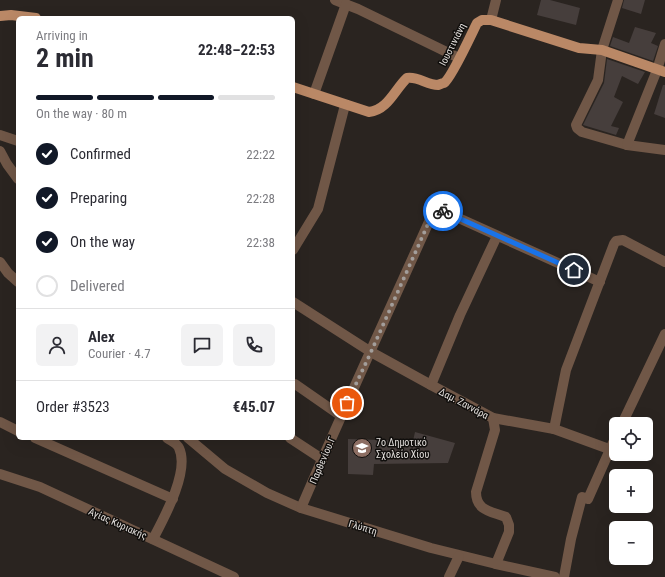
<!DOCTYPE html>
<meta charset="utf-8">
<style>
:root{--surface:#fff;--page:#f2f2f3;--text:#2b2b33;--muted:#7c7c81;--line:#e1e1e2;--accent:#111827}
body{margin:0;font-family:"Roboto Condensed",sans-serif;background:var(--page);color:var(--text);height:100vh;display:flex;flex-direction:column;font-size:15px;white-space:nowrap}
*{box-sizing:border-box;margin:0}
p{font-size:13px;color:var(--muted)}
.icon{flex:none;width:22px;height:22px;fill:none;stroke:currentColor;stroke-width:2;stroke-linecap:round;stroke-linejoin:round}
.map{position:relative;flex:1;overflow:hidden}
.side{position:absolute;left:16px;top:16px;width:279px;height:424px;display:flex;flex-direction:column;background:var(--surface);border-radius:6px;box-shadow:0 4px 16px #0002}
.side>*{flex:none}
.controls{position:absolute;left:609px;top:417px;display:grid;gap:8px}
.controls a{display:grid;place-items:center;width:44px;height:44px;border-radius:6px;background:var(--surface);box-shadow:0 4px 16px #0002;font-size:20px}
.pin{position:absolute;display:grid;place-items:center;width:34px;height:34px;color:#fff;margin:-17px;border:2px solid #fff;border-radius:50%;box-shadow:0 1px 4px #0007}
.courier{position:absolute;display:grid;place-items:center;width:40px;height:40px;margin:-20px;border:3px solid #1a73e8;border-radius:50%;background:#fff;color:#222;box-shadow:0 1px 5px #0007}
.summary em{font-style:normal;font-weight:700}
.summary div{display:flex;flex-direction:column-reverse}
.summary{display:flex;align-items:center;justify-content:space-between;height:68px;padding:0 20px}
h1{font-size:26px;font-weight:700;line-height:30px}
.bar{display:grid;grid-template-columns:repeat(4,1fr);gap:6px 4px;align-content:center;height:48px;padding:0 20px}
.bar i{height:5px;border-radius:3px;background:var(--line)}
.bar .selected{background:var(--accent)}
.bar p{grid-column:span 4}
.line{display:flex;align-items:center;gap:10px;padding:0 20px;border-top:1px solid var(--line)}
.line div{flex:1}
.round{display:grid;place-items:center;flex:none;width:42px;height:42px;border-radius:6px;background:var(--page)}
ol{padding:0 20px;list-style:none}
li{display:flex;align-items:center;gap:12px;height:44px}
li p{margin-inline-start:auto}
li .icon{padding:4px;border-radius:50%;background:var(--accent);color:#fff;stroke-width:4}
li:last-child{color:var(--muted)}
li i{width:22px;height:22px;border:2px solid var(--line);border-radius:50%}
.map>svg:first-child{display:block}
</style>
<div class="map">
<svg width="665" height="577" viewBox="0 0 665 577">
<rect width="100%" height="100%" fill="#2a2420"/>
<!-- building -->
<g fill="#463e3c">
<path d="M541 0H550L580 8 576 25 537 15Z"/>
<path d="M624 0H645L641 14 622 8Z"/>
<path d="M635 27 656 33 651 43 658 46 653 61 610 46 613 37 629 43Z"/>
<path d="M607 59 645 72 638 84 622 76 614 97 623 102 611 126 619 128 616 135 583 125 604 83Z"/>
<path d="M663 85H665V118L654 114Z"/>
<path d="M415 432 455 443 448 463 374 464 373 475 348 474V439L413 441Z"/>
</g>
<g fill="none" stroke-linecap="round" stroke-linejoin="round">
<!-- minor -->
<g stroke="#705747" stroke-width="10">
<path d="M335 0 358 9 459 58"/>
<path d="M618 0 602 50 598 80 576 125 577 128 582 132 627 145 665 150"/>
<path d="M491 20 496 0"/>
<path d="M314 94 346 4"/>
<path d="M0 135 18 141"/>
<path d="M627 145 657 70 665 44"/>
<path d="M0 151 7 164 18 179"/>
<path d="M293 250 318 209 345 105"/>
<path d="M0 262 8 273 18 282"/>
<path d="M293 302 371 352 431 385 493 418 554 429 609 449"/>
<path d="M295 384 341 416"/>
<path d="M431 385 460 315 497 236"/>
<path d="M493 418 495 430 476 492C476 511 491 511 506 517L509 525V532L496 564"/>
<path d="M0 422 18 431"/>
<path d="M622 424 665 334"/>
<path d="M554 429 566 370 614 244 616 241 623 240 665 262"/>
<path d="M35 438 173 499"/>
<path d="M188 438 225 469 267 493 301 508 431 548 496 564 555 577"/>
<path d="M290 438 322 459"/>
<path d="M0 474 40 487 234 577"/>
<path d="M301 508C343 410 388 313 432 215L435 212 443 211 600 282"/>
<path d="M153 539C164 518 190 471 179 448 177 443 171 441 167 438"/>
<path d="M449 577 459 556"/>
<path d="M564 577 571 539 582 497 588 499 616 436"/>
</g>
<!-- major -->
<g stroke="#ba8866" stroke-width="10">
<path d="M0 16 11 15 36 18"/>
<path d="M293 87 369 112C388 110 395 89 407 78 418 76 427 85 438 85 438 85 443 83 444 83 451 79 472 33 477 23L482 20H491L579 48 602 50 665 72"/>
</g>
</g>
<g fill="none" stroke-linecap="round" stroke-linejoin="round">
<!-- done -->
<path stroke="#a39e9b" stroke-width="4" stroke-dasharray="0 7.2" d="M347 403 371 352 432 215 435 212 443 211"/>
<!-- route -->
<path stroke="#1a73e8" stroke-width="5" d="M443 211 574 270"/>
</g>
<!-- icons -->
<defs>
<symbol id="school-disc" viewBox="-11 -11 22 22"><circle r="9.5" fill="#8d6e63" stroke="#100e0c"/><path d="M0-5L7-2L0 1L-7-2ZM-4 1L0 2.5L4 1V4Q0 6-4 4Z" fill="#fff"/></symbol>
</defs>
<g fill-rule="evenodd">
<use href="#school-disc" x="351" y="437" width="22" height="22"/>
</g>
<g text-anchor="middle" stroke-width="3" stroke-linejoin="round" paint-order="stroke">
<!-- street labels -->
<g font-size="10" fill="#e4e0dd" stroke="#100e0c">
<text transform="translate(452 44) rotate(-63)" y="4">Ιουστινιάνη</text>
<text transform="translate(464 403) rotate(28)" y="4">Δαμ. Ζαννάρα</text>
<text transform="translate(322 460) rotate(-67)" y="4">Παρθενίου.Γ</text>
<text transform="translate(118 523) rotate(24)" y="4">Αγίας Κυριακής</text>
<text transform="translate(363 527) rotate(17)" y="4">Γλύπτη</text>
</g>
<!-- poi labels -->
<g font-size="10" fill="#e4e0dd" stroke="#100e0c" text-anchor="start">
<text x="376" y="446">7ο Δημοτικό<tspan x="376" dy="12">Σχολείο Χίου</tspan></text>
</g>
</g>
</svg>
<div class="controls">
<a><svg class="icon" aria-label="locate" viewBox="0 0 24 24"><circle cx="12" cy="12" r="6"/><path d="M12 2v4M12 18v4M2 12h4M18 12h4"/></svg></a>
<a>+</a>
<a>−</a>
</div>
<div class="pin" style="left:347px;top:403px;background:#ea580c"><svg class="icon" aria-label="bag" viewBox="0 0 24 24"><path d="M5 8h14l-1 12H6zM9 8a3 3 0 0 1 6 0"/></svg></div>
<div class="pin" style="left:574px;top:270px;background:#1f2937"><svg class="icon" aria-label="home" viewBox="0 0 24 24"><path d="M3 11l9-7 9 7M6 9v11h12V9"/></svg></div>
<div class="courier" style="left:443px;top:211px"><svg class="icon" aria-label="bike" viewBox="0 0 24 24"><circle cx="6" cy="16" r="4"/><circle cx="18" cy="16" r="4"/><path d="M6 16l4-8h5l3 8M10 8l3 8H6M13 5h3"/></svg></div>
<section class="side">
<div class="summary"><div><h1>2 min</h1><p>Arriving in</p></div><em>22:48–22:53</em></div>
<div class="bar"><i class="selected"></i><i class="selected"></i><i class="selected"></i><i></i><p>On the way · 80 m</p></div>
<ol>
<li><svg class="icon" aria-label="check" viewBox="0 0 24 24"><path d="M5 12l5 5 9-10"/></svg>Confirmed<p>22:22</p></li>
<li><svg class="icon" aria-label="check" viewBox="0 0 24 24"><path d="M5 12l5 5 9-10"/></svg>Preparing<p>22:28</p></li>
<li><svg class="icon" aria-label="check" viewBox="0 0 24 24"><path d="M5 12l5 5 9-10"/></svg>On the way<p>22:38</p></li>
<li><i></i>Delivered</li>
</ol>
<div class="line" style="height:72px"><a class="round"><svg class="icon" aria-label="person" viewBox="0 0 24 24"><circle cx="12" cy="8" r="4"/><path d="M4 21q1-7 8-7t8 7"/></svg></a><div><b>Alex</b><p>Courier · 4.7</p></div><a class="round"><svg class="icon" aria-label="chat" viewBox="0 0 24 24"><path d="M4 5h16v11H9l-5 4z"/></svg></a><a class="round"><svg class="icon" aria-label="phone" viewBox="0 0 24 24"><path d="M5 4h4l2 5-3 2q2 4 5 5l2-3 5 2v4C11 20 4 13 5 4z"/></svg></a></div>
<div class="line" style="height:52px"><div>Order #3523</div><b>€45.07</b></div>
</section>
</div>
